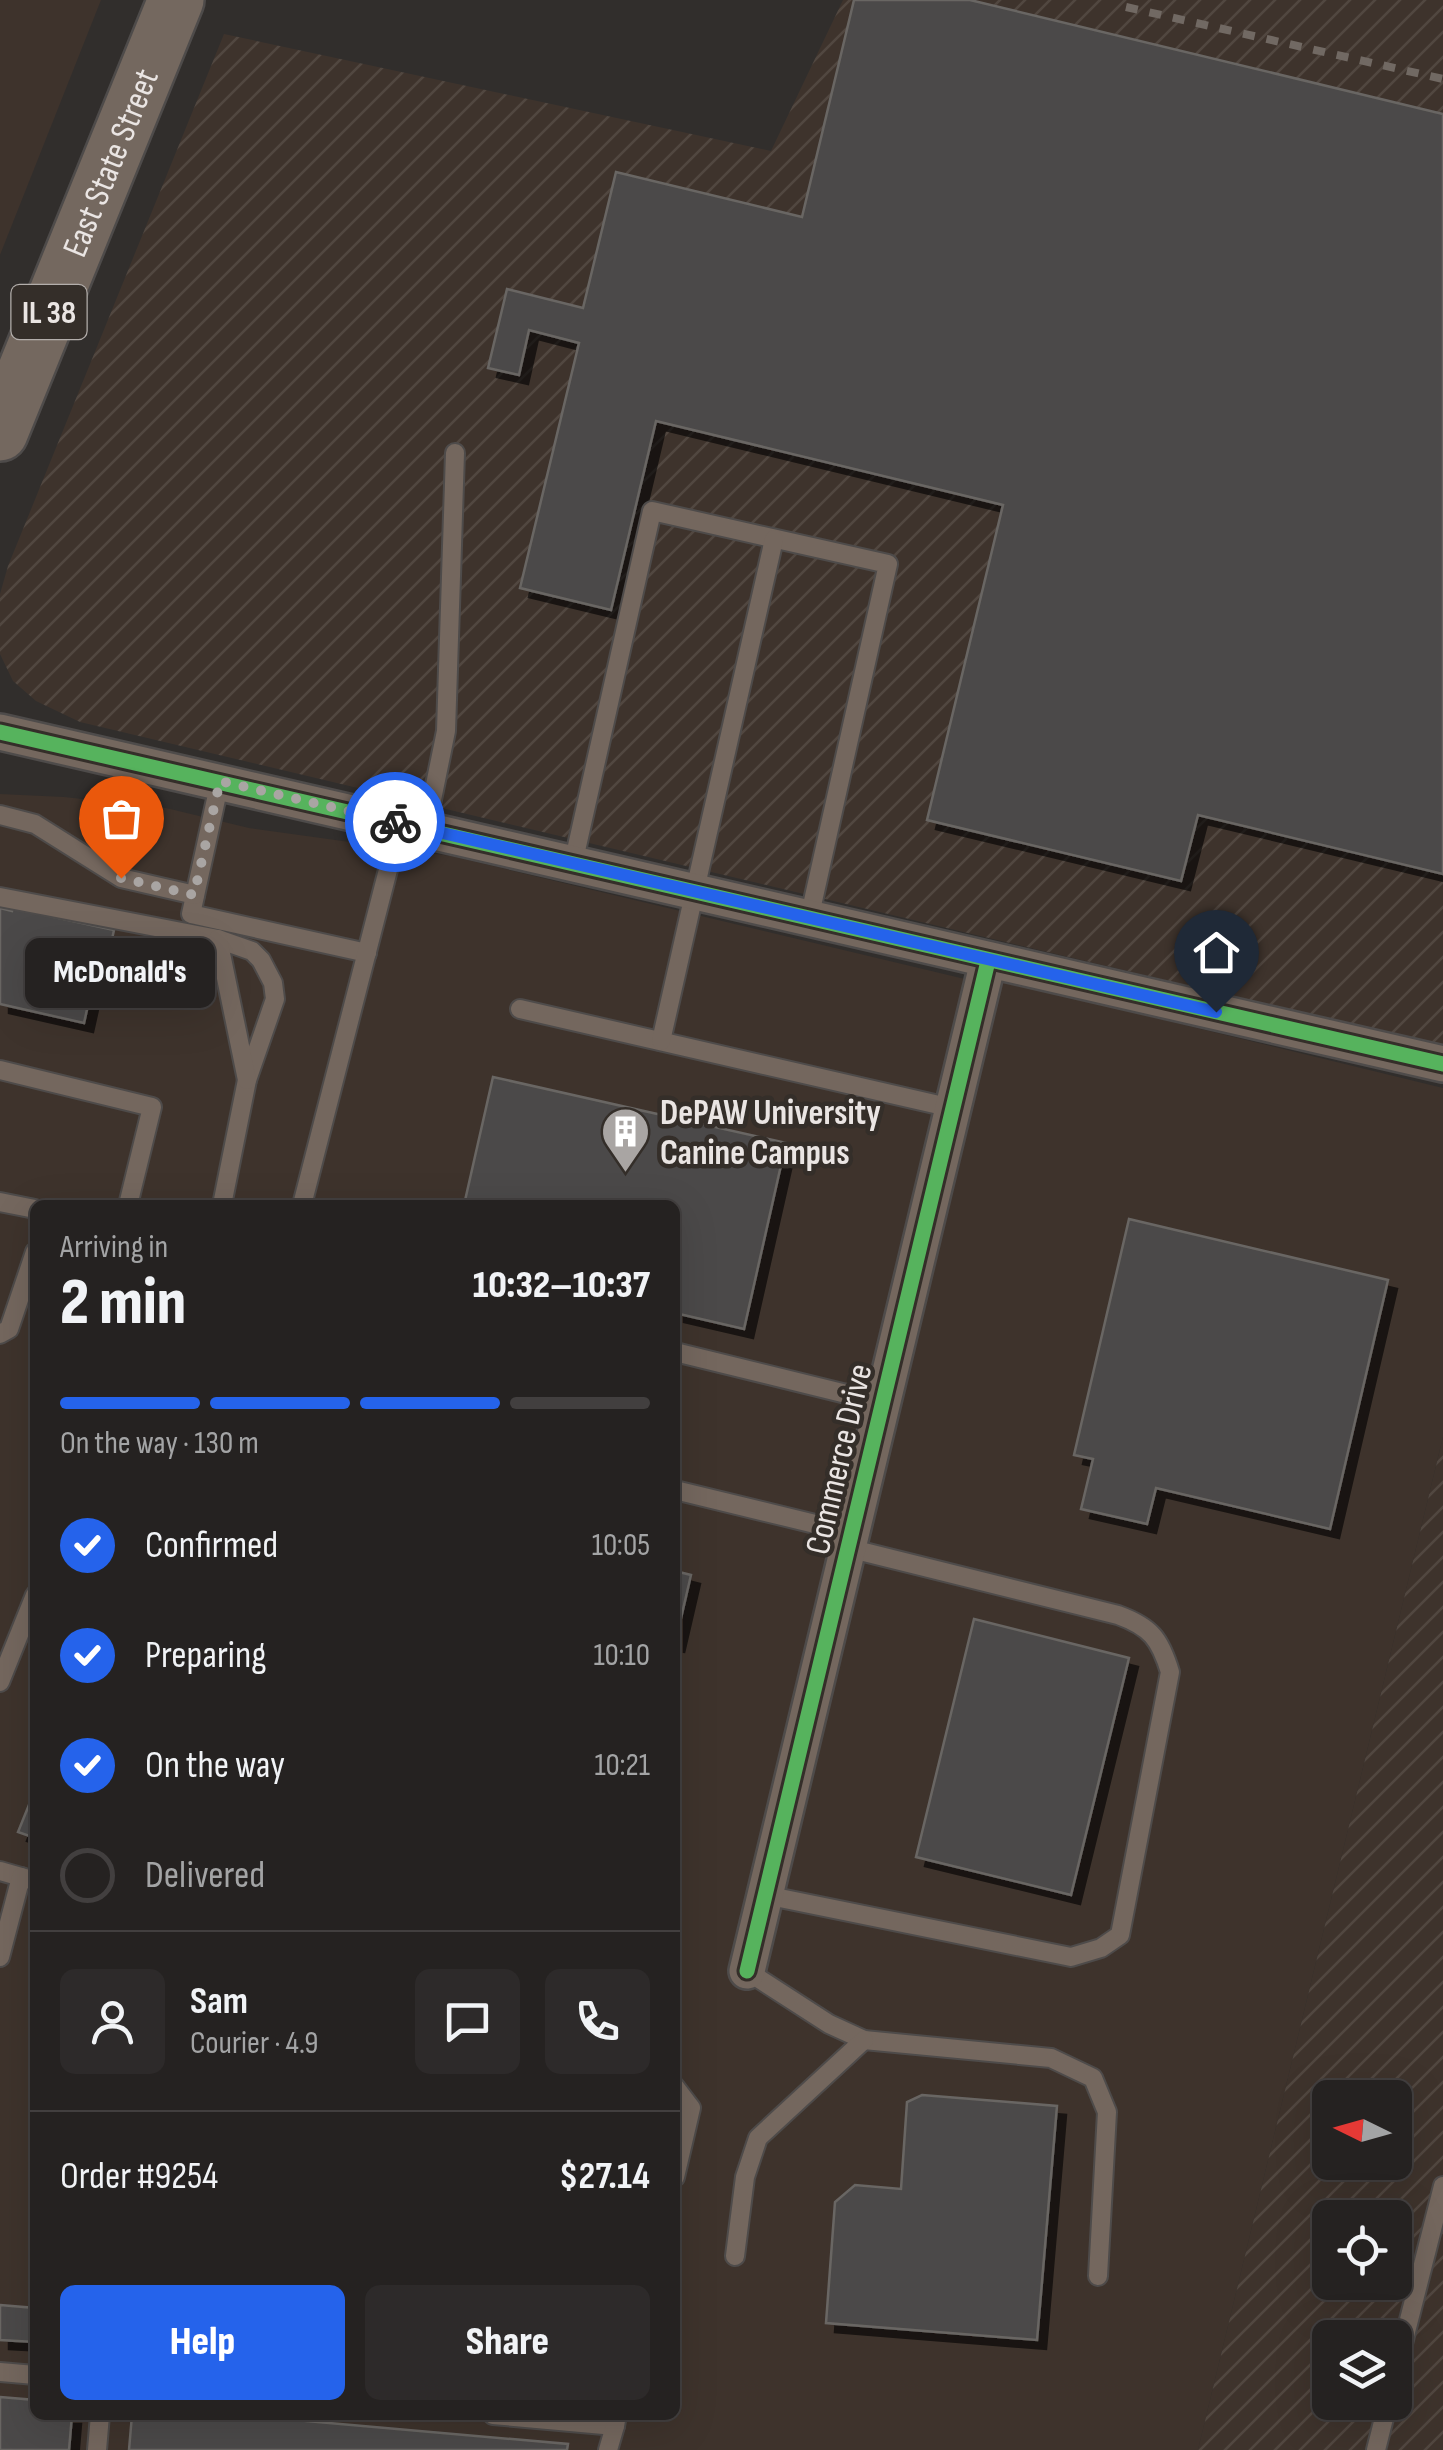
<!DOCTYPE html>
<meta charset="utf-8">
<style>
:root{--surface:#252221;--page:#2d2a2a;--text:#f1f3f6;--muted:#a3a4a5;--line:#423f3f;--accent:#2563eb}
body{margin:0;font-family:"Sofia Sans Condensed",sans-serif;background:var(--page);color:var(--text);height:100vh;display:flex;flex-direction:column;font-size:38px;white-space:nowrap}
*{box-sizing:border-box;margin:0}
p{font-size:32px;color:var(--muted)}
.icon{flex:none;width:55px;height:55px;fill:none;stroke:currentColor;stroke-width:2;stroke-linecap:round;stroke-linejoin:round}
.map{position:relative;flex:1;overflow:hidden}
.panel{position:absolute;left:30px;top:1200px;width:650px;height:1220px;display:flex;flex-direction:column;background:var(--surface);border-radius:15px;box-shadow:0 10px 40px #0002,0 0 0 2px var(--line)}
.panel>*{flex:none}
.needle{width:65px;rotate:275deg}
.buttons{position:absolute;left:1312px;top:2080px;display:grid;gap:20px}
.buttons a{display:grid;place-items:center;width:100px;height:100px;border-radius:15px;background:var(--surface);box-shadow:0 10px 40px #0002,0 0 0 2px var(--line);font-size:50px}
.pin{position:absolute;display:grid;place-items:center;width:85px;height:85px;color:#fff;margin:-102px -42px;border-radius:50% 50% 50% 0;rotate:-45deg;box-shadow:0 0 10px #0007}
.pin .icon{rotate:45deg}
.courier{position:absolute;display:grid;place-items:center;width:100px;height:100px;margin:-50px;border:8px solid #2563eb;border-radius:50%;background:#fff;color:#222;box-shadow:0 2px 12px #0007}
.bubble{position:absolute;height:70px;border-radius:15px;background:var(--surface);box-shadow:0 10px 40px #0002,0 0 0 2px var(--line);font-size:32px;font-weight:800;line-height:70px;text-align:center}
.headline em{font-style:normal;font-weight:800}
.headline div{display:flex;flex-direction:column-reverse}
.headline{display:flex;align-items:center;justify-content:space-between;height:170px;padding:0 30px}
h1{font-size:65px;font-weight:800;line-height:75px}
.bar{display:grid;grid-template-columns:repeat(4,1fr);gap:15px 10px;align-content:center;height:120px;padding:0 30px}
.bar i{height:12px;border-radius:8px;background:var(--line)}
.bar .on{background:var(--accent)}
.bar p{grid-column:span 4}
.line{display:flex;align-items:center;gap:25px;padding:0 30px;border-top:2px solid var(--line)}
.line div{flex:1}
.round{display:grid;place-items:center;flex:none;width:105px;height:105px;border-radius:15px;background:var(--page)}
ol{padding:0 30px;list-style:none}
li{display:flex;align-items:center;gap:30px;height:110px}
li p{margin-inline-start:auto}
li .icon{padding:10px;border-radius:50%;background:var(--accent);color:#fff;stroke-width:4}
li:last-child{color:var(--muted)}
li i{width:55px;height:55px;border:5px solid var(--line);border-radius:50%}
.action{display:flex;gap:20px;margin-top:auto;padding:20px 30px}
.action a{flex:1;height:115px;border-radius:15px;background:var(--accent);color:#fff;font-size:40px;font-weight:800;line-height:115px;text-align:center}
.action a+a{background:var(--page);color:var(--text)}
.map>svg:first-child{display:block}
</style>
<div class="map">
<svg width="1443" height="2450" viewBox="0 0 1443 2450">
<defs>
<pattern id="industrial-furrows" width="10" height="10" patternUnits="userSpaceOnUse" patternTransform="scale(2.5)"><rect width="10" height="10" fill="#3e332c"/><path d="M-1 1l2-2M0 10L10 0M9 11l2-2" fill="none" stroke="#514740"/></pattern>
<filter id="shadow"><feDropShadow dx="9" dy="9" stdDeviation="0" flood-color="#0009"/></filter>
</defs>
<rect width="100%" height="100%" fill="#312e2c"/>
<!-- built -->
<g fill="#3e332c" fill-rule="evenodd">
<path d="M0 0H101L0 255Z"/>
<path d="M0 794 64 797 166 808 249 828 451 856 969 980H1000L1443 1088V1437L1198 2450H0ZM35 1205H675V2415H35Z"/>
</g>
<!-- industrial -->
<g fill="url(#industrial-furrows)" fill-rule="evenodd">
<path d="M843 0H1443V1046L80 722 36 701 13 681 0 654V594L8 566 224 34 771 151Z"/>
<path d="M1443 1437V2450H1198ZM1330 2098H1395V2162H1330ZM1330 2218H1395V2282H1330ZM1330 2338H1395V2402H1330Z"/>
</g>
<!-- building -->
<g fill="#4c4a48" stroke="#696664" stroke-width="2.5" filter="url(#shadow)">
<path d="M854 0H970L1443 114V874L1198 815 1181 881 927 820 1003 505 656 421 611 610 520 588 579 343 529 330 519 375 488 368 507 289 583 308 616 172 802 217Z"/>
<path d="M0 908 12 911 13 908 114 930 111 944 102 942 84 1023 0 1004Z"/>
<path d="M493 1077 786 1143 744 1329 675 1313V1205H464Z"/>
<path d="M1129 1219 1388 1280 1330 1529 1156 1488 1147 1524 1081 1509 1093 1459 1074 1455Z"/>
<path d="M675 1571 691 1575 675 1644Z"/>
<path d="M974 1619 1129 1658 1071 1895 916 1857Z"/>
<path d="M35 1790V1838L18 1832Z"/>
<path d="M922 2095 1057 2106 1037 2340 826 2323 835 2202 855 2185 901 2189 907 2102Z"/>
<path d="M0 2305 35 2308V2342L0 2340Z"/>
<path d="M0 2397 35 2400V2415H72L69 2450H0Z"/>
<path d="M132 2415H237L568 2444 567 2450H129Z"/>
</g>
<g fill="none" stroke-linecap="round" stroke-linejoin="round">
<defs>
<g id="lane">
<path d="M220 781 191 914 367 953"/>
<path d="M0 815 35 824 121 878 195 895"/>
<path d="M426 829 446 731 455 453"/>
<path d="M573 864 652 511 888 564 809 919"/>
<path d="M0 897 218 939 252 951 261 960 273 983 275 999 247 1080 222 1205"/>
<path d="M218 939 247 1080"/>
<path d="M520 1009 952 1108"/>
<path d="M661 1041 774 539"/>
<path d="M0 1070 152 1107 128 1205"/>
<path d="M0 1202 35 1209"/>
<path d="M302 1205 400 823"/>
<path d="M0 1334 9 1329 35 1252"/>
<path d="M675 1352 883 1403"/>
<path d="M675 1490 852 1533"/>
<path d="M0 1682 35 1595"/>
<path d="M0 1871 35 1881"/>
<path d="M765 1895 1071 1957 1101 1948 1120 1935 1170 1672C1160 1639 1151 1627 1118 1615L848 1548"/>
<path d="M0 1957 21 1877"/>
<path d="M747 1971 829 2024 864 2040 1051 2058 1093 2078 1107 2112 1098 2276"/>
<path d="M675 2087 691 2108 675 2177"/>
<path d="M735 2256 745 2177 758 2138 864 2040"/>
<path d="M0 2372 35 2375"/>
<path d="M1395 2375 1443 2186"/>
<path d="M493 2415 615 2426 617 2415"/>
<path d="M97 2450 100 2415"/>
<path d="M608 2450 615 2426"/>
<path d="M1376 2450 1388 2402"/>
</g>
<g id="street">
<path d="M0 732 1443 1064"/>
<path d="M747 1971 988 961"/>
</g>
<g id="primary">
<path id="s1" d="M0 433 176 0"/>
</g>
</defs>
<!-- lane casing -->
<use href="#lane" stroke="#4e4b4a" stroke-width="22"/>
<!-- street casing -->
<use href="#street" stroke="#4e4b4a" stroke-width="40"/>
<!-- primary casing -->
<use href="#primary" stroke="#4e4b4a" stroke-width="60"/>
<!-- lane -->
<use href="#lane" stroke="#74675e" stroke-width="18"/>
<!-- street -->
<use href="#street" stroke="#74675e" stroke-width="35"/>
<!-- primary -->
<use href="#primary" stroke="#74685f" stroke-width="55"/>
<!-- rail -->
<path stroke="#716963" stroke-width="8" stroke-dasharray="12 12" stroke-linecap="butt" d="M1126 7 1443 79"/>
<defs>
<g id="cycleway">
<path d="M0 732 1443 1064"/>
<path d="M747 1971 988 961"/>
</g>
</defs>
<!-- cycleway casing -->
<use href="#cycleway" stroke="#342e29" stroke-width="21"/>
<!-- cycleway -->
<use href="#cycleway" stroke="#56b35d" stroke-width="15"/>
</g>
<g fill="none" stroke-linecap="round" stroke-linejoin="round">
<!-- done -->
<path stroke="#a9a5a3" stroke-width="10" stroke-dasharray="0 18" d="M121 878 194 895 220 781 395 822"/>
<!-- route -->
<path stroke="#2563eb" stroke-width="12" d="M395 822 1216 1012"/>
</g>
<!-- icons -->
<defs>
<symbol id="building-pin" viewBox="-11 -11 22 30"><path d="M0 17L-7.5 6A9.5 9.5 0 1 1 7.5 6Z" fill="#a9a5a3" stroke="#342e29"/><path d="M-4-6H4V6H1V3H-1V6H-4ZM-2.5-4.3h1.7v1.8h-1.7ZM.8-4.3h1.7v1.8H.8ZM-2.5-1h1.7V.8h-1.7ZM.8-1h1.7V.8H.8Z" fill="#fff"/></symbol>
</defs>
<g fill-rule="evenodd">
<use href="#building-pin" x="598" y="1104" width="55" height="75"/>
</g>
<g text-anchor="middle" stroke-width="9" stroke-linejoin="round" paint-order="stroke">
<!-- shield labels -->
<rect fill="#342e29" stroke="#b3aeab" stroke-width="2.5" x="11.5" y="285" width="75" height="54" rx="8"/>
<g font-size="32" font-weight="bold" fill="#eae5e3">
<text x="49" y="323">IL 38</text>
</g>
<!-- street labels -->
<g font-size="35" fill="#eae5e3" stroke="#342e29">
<text dy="12" stroke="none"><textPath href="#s1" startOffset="292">East State Street</textPath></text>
<text transform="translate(838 1459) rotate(-77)" y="12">Commerce Drive</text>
</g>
<!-- poi labels -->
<g font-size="35" font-weight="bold" fill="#eae5e3" stroke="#342e29" text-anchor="start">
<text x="660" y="1124">DePAW University<tspan x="660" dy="40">Canine Campus</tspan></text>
</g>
</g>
</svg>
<div class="buttons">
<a><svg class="needle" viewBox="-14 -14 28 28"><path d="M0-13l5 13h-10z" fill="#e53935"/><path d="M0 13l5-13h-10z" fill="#a3a4a5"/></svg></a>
<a><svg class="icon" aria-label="locate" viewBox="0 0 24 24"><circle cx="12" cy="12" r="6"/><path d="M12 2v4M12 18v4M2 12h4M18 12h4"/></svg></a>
<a><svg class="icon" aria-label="layers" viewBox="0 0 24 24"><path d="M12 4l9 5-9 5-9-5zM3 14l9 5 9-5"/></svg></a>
</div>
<div class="pin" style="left:121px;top:878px;background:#ea580c"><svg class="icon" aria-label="bag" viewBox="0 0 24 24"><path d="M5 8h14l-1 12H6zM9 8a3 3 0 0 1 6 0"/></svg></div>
<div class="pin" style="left:1216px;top:1012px;background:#1f2937"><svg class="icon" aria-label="home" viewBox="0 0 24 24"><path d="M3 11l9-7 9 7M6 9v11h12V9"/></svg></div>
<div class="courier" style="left:395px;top:822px"><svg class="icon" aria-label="bike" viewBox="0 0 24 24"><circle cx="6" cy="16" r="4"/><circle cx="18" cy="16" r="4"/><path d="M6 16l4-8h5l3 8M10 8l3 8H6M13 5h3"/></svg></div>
<div class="bubble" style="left:25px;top:938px;width:190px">McDonald's</div>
<section class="panel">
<div class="headline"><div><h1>2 min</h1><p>Arriving in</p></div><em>10:32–10:37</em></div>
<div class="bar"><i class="on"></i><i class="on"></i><i class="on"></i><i></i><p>On the way · 130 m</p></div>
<ol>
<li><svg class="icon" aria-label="check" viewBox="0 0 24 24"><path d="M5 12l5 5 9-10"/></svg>Confirmed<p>10:05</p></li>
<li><svg class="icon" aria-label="check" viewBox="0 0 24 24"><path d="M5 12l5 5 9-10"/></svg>Preparing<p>10:10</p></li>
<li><svg class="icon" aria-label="check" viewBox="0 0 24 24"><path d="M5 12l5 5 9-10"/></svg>On the way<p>10:21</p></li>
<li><i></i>Delivered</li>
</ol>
<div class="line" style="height:180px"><a class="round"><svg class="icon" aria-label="person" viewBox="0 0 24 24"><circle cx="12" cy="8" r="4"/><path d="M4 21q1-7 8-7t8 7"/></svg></a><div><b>Sam</b><p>Courier · 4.9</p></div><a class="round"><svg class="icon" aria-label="chat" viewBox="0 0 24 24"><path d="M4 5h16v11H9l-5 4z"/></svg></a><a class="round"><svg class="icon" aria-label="phone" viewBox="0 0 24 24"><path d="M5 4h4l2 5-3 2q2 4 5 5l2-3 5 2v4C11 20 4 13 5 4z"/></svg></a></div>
<div class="line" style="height:130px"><div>Order #9254</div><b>$27.14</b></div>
<div class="action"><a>Help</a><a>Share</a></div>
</section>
</div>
